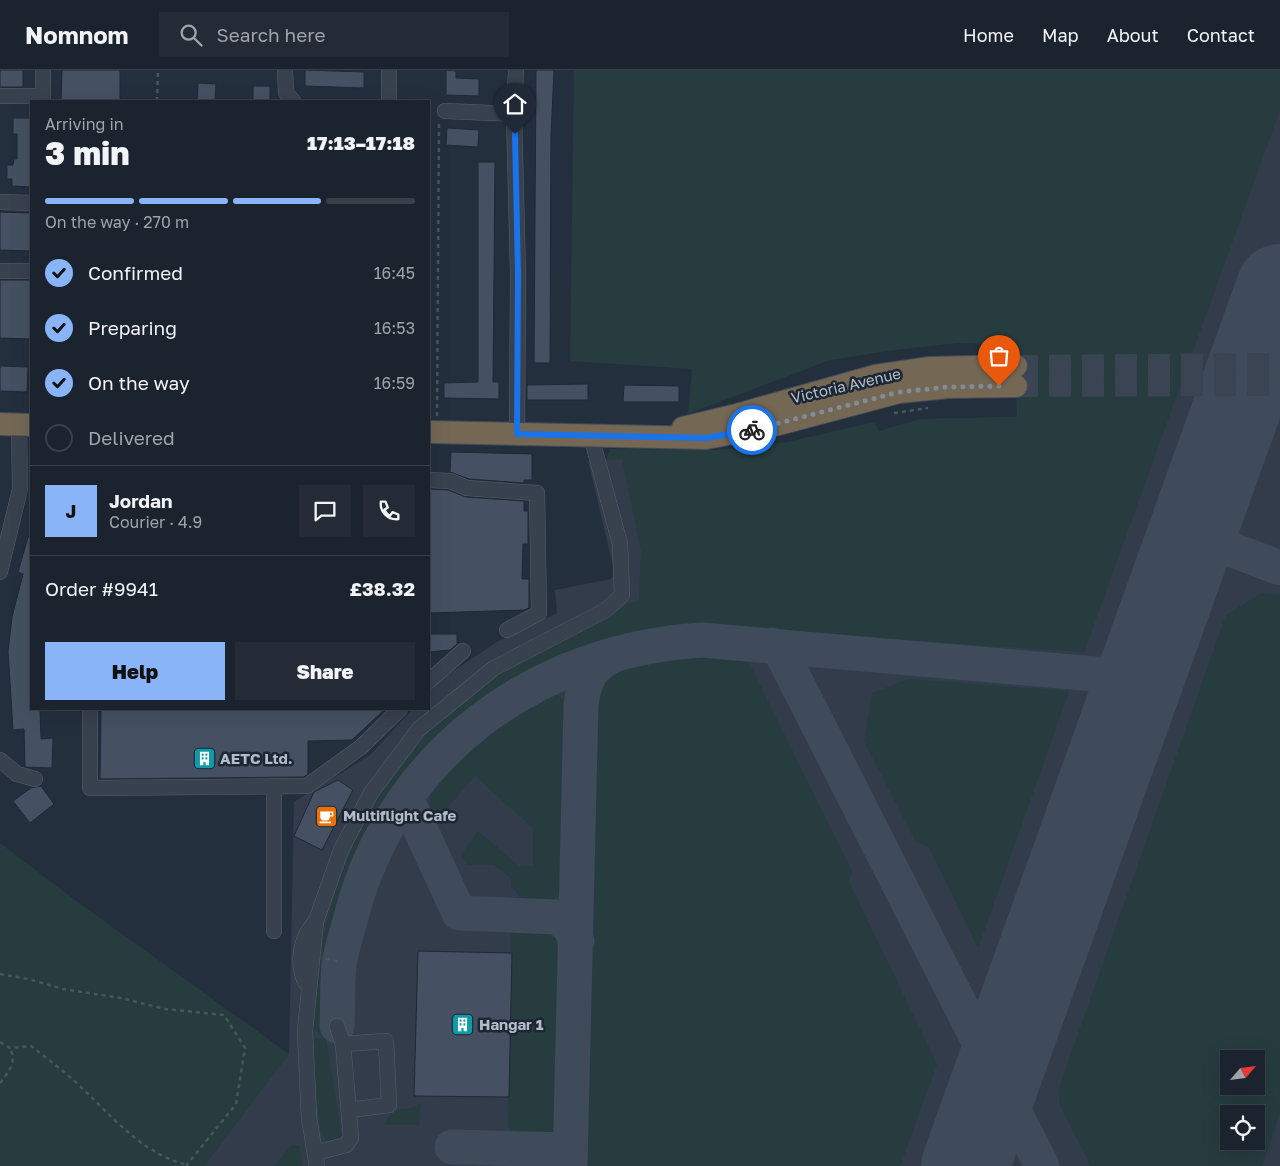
<!DOCTYPE html>
<meta charset="utf-8">
<style>
:root{--surface:#1b232e;--page:#242b36;--text:#f1f3f6;--muted:#a0a4aa;--line:#39404a;--accent:#8ab4f8}
body{margin:0;font-family:"Golos Text",sans-serif;background:var(--page);color:var(--text);height:100vh;display:flex;flex-direction:column;font-size:19px;white-space:nowrap}
*{box-sizing:border-box;margin:0}
p{font-size:16px;color:var(--muted)}
.icon{flex:none;width:28px;height:28px;fill:none;stroke:currentColor;stroke-width:2;stroke-linecap:round;stroke-linejoin:round}
.map{position:relative;flex:1;overflow:hidden}
.sheet{position:absolute;left:30px;top:30px;width:400px;height:610px;display:flex;flex-direction:column;background:var(--surface);border-radius:0px;box-shadow:0 5px 20px #0002,0 0 0 1px var(--line)}
.sheet>*{flex:none}
.needle{width:32px;rotate:62deg}
.controls{position:absolute;left:1220px;top:980px;display:grid;gap:10px}
.controls a{display:grid;place-items:center;width:45px;height:45px;border-radius:0px;background:var(--surface);box-shadow:0 5px 20px #0002,0 0 0 1px var(--line);font-size:25px}
.pin{position:absolute;display:grid;place-items:center;width:42px;height:42px;color:#fff;margin:-51px -21px;border-radius:50% 50% 50% 0;rotate:-45deg;box-shadow:0 0 5px #0007}
.pin .icon{rotate:45deg}
.courier{position:absolute;display:grid;place-items:center;width:50px;height:50px;margin:-25px;border:4px solid #1a73e8;border-radius:50%;background:#fff;color:#222;box-shadow:0 1px 6px #0007}
.head em{font-style:normal;font-weight:800}
.head div{display:flex;flex-direction:column-reverse}
.head{display:flex;align-items:center;justify-content:space-between;height:85px;padding:0 15px}
h1{font-size:32px;font-weight:800;line-height:38px}
.bar{display:grid;grid-template-columns:repeat(4,1fr);gap:8px 5px;align-content:center;height:60px;padding:0 15px}
.bar i{height:6px;border-radius:4px;background:var(--line)}
.bar .current{background:var(--accent)}
.bar p{grid-column:span 4}
.line{display:flex;align-items:center;gap:12px;padding:0 15px;border-top:1px solid var(--line)}
.line div{flex:1}
.round{display:grid;place-items:center;flex:none;width:52px;height:52px;border-radius:0px;background:var(--page)}
ol{padding:0 15px;list-style:none}
li{display:flex;align-items:center;gap:15px;height:55px}
li p{margin-inline-start:auto}
li .icon{padding:5px;border-radius:50%;background:var(--accent);color:#111;stroke-width:4}
li:last-child{color:var(--muted)}
li i{width:28px;height:28px;border:2px solid var(--line);border-radius:50%}
.cta{display:flex;gap:10px;margin-top:auto;padding:10px 15px}
.cta a{flex:1;height:58px;border-radius:0px;background:var(--accent);color:#111;font-size:20px;font-weight:800;line-height:58px;text-align:center}
.cta a+a{background:var(--page);color:var(--text)}
header{display:flex;align-items:center;gap:30px;box-sizing:border-box;height:70px;padding:0 25px;background:var(--surface);border-bottom:1px solid var(--line)}
header strong{font-size:24px}
nav{display:flex;gap:28px;margin-inline-start:auto;font-size:18px}
.search{width:350px;height:45px;background:var(--page);display:flex;align-items:center;gap:12px;box-sizing:border-box;padding:0 18px;border-radius:0px;color:var(--muted);font-size:19px}
.map>svg:first-child{display:block}
</style>
<header>
<strong>Nomnom</strong>
<div class="search"><svg class="icon" aria-label="search" viewBox="0 0 24 24"><circle cx="10" cy="10" r="6"/><path d="M15 15l6 6"/></svg>Search here</div>
<nav><a>Home</a><a>Map</a><a>About</a><a>Contact</a></nav>
</header>
<div class="map">
<svg width="1280" height="1096" viewBox="0 0 1280 1096">
<rect width="100%" height="100%" fill="#242f3e"/>
<!-- airport -->
<path fill="#323c4b" fill-rule="evenodd" d="M1280 0V1096H204L289 983 294 732 370 685 413 639H429V622L438 611 497 572 557 543 555 520 611 509 615 504 588 391 622 388 905 394 920 349 1017 347 1015 274 958 273ZM1229 989H1256V1016H1229ZM1229 1044H1256V1071H1229Z"/>
<!-- green -->
<g fill="#263c3f" fill-rule="evenodd">
<path d="M574 0H1280V40L1084 582 707 557 637 561 594 572 545 592 505 614 465 644 431 677 398 717V721L392 724 381 742 347 815 340 820 335 841 336 854 330 888 320 886C342 765 397 674 498 602 512 592 529 586 544 578 576 562 607 545 639 529L641 481 622 389 606 390 610 379 717 380 787 372 875 352 879 361 920 349 1018 347 1014 274 958 273 887 281 830 290 688 344 692 299 570 291Z"/>
<path d="M1262 523 1280 525V1043L1262 1096H1091L1059 1033 1060 1015 1226 545ZM1229 989H1256V1016H1229ZM1229 1044H1256V1071H1229Z"/>
<path d="M733 584 750 595 852 801 849 812 937 994 900 1096H585L595 620C598 615 602 607 606 604 625 587 707 586 733 584Z"/>
<path d="M908 609 1069 621 978 878 929 777 916 772 864 671 872 623Z"/>
<path d="M551 622 560 626 567 634 565 819 547 835 524 832 511 816V808L494 795H467L461 785 478 761 519 796H533V758L475 706 435 752 430 741V722L461 688 502 652Z"/>
<path d="M0 773 79 833 289 984 204 1096H0Z"/>
<path d="M527 854C553 855 561 866 563 891L559 1046C552 1077 529 1072 508 1057L511 859Z"/>
<path d="M320 890 330 892 326 928 327 964H319V962L313 961 315 929Z"/>
<path d="M312 968H326L342 1069 330 1073 321 1063 319 1053Z"/>
<path d="M421 1033 419 1055H383L393 1040 412 1038Z"/>
<path d="M292 1075H299L302 1096H274Z"/>
</g>
<g fill="none" stroke-linecap="round" stroke-linejoin="round">
<!-- taxiway -->
<g stroke="#3f4a5a" stroke-width="35">
<path d="M1233 480 1280 498"/>
<path d="M1178 505C1193 481 1206 478 1233 480 1207 463 1202 449 1208 419"/>
<path d="M772 575 781 582 1042 1096"/>
<path d="M1115 683C1121 645 1130 629 1095 604 1136 604 1139 593 1159 560"/>
<path d="M406 728 459 843 556 847 568 855 577 871"/>
<path d="M988 946C1012 946 1022 928 1032 909"/>
<path d="M337 956C338 936 337 915 339 895 341 879 347 863 351 847 393 683 536 580 702 570L1095 604"/>
<path d="M1013 1028C1009 998 1012 973 1020 944"/>
<path d="M973 1072C981 1042 986 1015 980 984"/>
<path d="M452 1077 570 1080"/>
<path d="M570 1096 581 635C584 612 590 596 612 586"/>
</g>
<!-- runway -->
<path stroke="#3f4a5a" stroke-width="88" d="M965 1096 1280 218"/>
</g>
<!-- building -->
<g fill="#455162" stroke="#1f2835">
<rect x="0" y="0" width="23" height="17"/>
<path d="M62 0H120V31H61Z"/>
<path d="M305 0 364 2V18L305 16Z"/>
<path d="M446 0 456 1V8L479 9V26L446 25Z"/>
<path d="M536 0H554L551 66 550 293H534Z"/>
<path d="M198 13 216 14 215 31H197Z"/>
<rect x="253" y="16" width="17" height="15"/>
<path d="M13 48H31V117L12 116V109H7V95H13L14 89H17V64H13Z"/>
<path d="M447 58 479 60 478 77 446 75Z"/>
<path d="M478 92H495L493 312H499V329L444 328V313L478 312Z"/>
<path d="M0 142 31 143V181L0 180Z"/>
<path d="M0 210H31V269L0 268Z"/>
<path d="M0 296 28 297 27 322 0 321Z"/>
<path d="M588 314V330H527V315Z"/>
<path d="M624 315 679 316V332H623Z"/>
<path d="M451 382 532 384V410H524V413L469 409 450 402Z"/>
<path d="M429 419 448 420 466 427 524 431V441H528V474H523L522 509H529V538L524 540 429 543Z"/>
<path d="M28 467H31V639H40L41 669 53 668 52 698 25 697 24 659 13 660 8 581 12 547 23 504 18 502Z"/>
<path d="M429 564H457V574L450 580 429 582Z"/>
<path d="M101 639H385L352 670 308 671V704L304 707 100 709Z"/>
<path d="M338 710 353 720 322 780 294 766 314 722Z"/>
<path d="M41 716 54 734 30 753 13 731 31 718Z"/>
<path d="M418 881 512 883 509 1027 414 1026Z"/>
</g>
<g fill="none" stroke-linecap="round" stroke-linejoin="round">
<!-- highway-tunnel -->
<g stroke="#3a4453" stroke-width="22" stroke-dasharray="22 11" stroke-linecap="butt">
<path d="M1016 296 1280 294"/>
<path d="M1016 316 1280 315"/>
</g>
<defs>
<g id="minor">
<path d="M285 0 286 23 293 31"/>
<path d="M516 0 514 44 518 204 517 364"/>
<path d="M0 26H43V0"/>
<path d="M389 31V0"/>
<path d="M445 41 514 44"/>
<path d="M0 132 31 133"/>
<path d="M0 201H31"/>
<path d="M429 410 450 411 467 418 537 423 539 543 507 560"/>
<path d="M0 502 20 419 19 355"/>
<path d="M429 611 463 581"/>
<path d="M90 639V718L307 716 361 677 400 639"/>
<path d="M0 690 17 704 35 709"/>
<path d="M274 861V716"/>
<path d="M305 912C296 892 301 867 315 852"/>
<path d="M337 956 343 974"/>
<path d="M315 1083 346 1075 351 1068 343 974 386 971 389 1035 349 1040"/>
<path d="M317 1096 309 1048 305 961 316 851 341 780 371 723 419 659 494 598 606 540 622 525 620 474 591 366"/>
</g>
<g id="highway">
<path d="M0 354 31 355"/>
<path d="M683 358 733 346 875 306 930 298 1016 296"/>
<path d="M429 362 706 368 771 356 899 322 948 317 1016 316"/>
</g>
</defs>
<!-- minor casing -->
<use href="#minor" stroke="#565f6c" stroke-width="16"/>
<!-- highway casing -->
<use href="#highway" stroke="#434c59" stroke-width="24"/>
<!-- path -->
<g stroke="#44595c" stroke-width="2.5" stroke-dasharray="4 4" stroke-linecap="butt">
<path d="M157 31 158 0"/>
<path d="M894 343 928 338"/>
<path d="M437 346 439 54"/>
<path d="M326 889 340 892"/>
<path d="M0 904 28 909 63 919 121 928 165 939 224 945 245 978 236 1034 186 1096"/>
<path d="M0 972 10 978 31 976C49 990 68 1004 85 1021 115 1050 144 1084 187 1095"/>
<path d="M0 1013C9 1001 17 993 10 978"/>
</g>
<!-- minor -->
<use href="#minor" stroke="#38414e" stroke-width="15"/>
<!-- highway -->
<use href="#highway" stroke="#746855" stroke-width="22"/>
</g>
<g fill="none" stroke-linecap="round" stroke-linejoin="round">
<!-- done -->
<path stroke="#828b98" stroke-width="5" stroke-dasharray="0 9" d="M752 360 899 322 948 317 999 316"/>
<!-- route -->
<path stroke="#1a73e8" stroke-width="6" d="M515 64 518 204 517 364 706 368 752 360"/>
</g>
<!-- icons -->
<defs>
<symbol id="building-square" viewBox="-11 -11 22 22"><rect x="-9" y="-9" width="18" height="18" rx="4" fill="#0f9aa8" stroke="#1d2633"/><path d="M-4-6H4V6H1V3H-1V6H-4ZM-2.5-4.3h1.7v1.8h-1.7ZM.8-4.3h1.7v1.8H.8ZM-2.5-1h1.7V.8h-1.7ZM.8-1h1.7V.8H.8Z" fill="#fff"/></symbol>
<symbol id="cafe-square" viewBox="-11 -11 22 22"><rect x="-9" y="-9" width="18" height="18" rx="4" fill="#e8710a" stroke="#1d2633"/><path d="M-5.5-4.5H6V0H3Q3 3.5 0 3.5H-2.5Q-5.5 3.5-5.5 0ZM3-3.2v2h1.7v-2ZM-6 4.5H4V6H-6Z" fill="#fff"/></symbol>
</defs>
<g fill-rule="evenodd">
<use href="#building-square" x="192" y="676" width="25" height="25"/>
<use href="#cafe-square" x="314" y="734" width="25" height="25"/>
<use href="#building-square" x="450" y="942" width="25" height="25"/>
</g>
<g text-anchor="middle" stroke-width="5" stroke-linejoin="round" paint-order="stroke">
<!-- street labels -->
<g font-size="15" fill="#b4bcc9" stroke="#1d2633">
<text transform="translate(846 316) rotate(-13)" y="5">Victoria Avenue</text>
</g>
<!-- poi labels -->
<g font-size="15" font-weight="bold" fill="#b4bcc9" stroke="#1d2633" text-anchor="start">
<text x="220" y="694">AETC Ltd.</text>
<text x="343" y="751">Multiflight Cafe</text>
<text x="479" y="960">Hangar 1</text>
</g>
</g>
</svg>
<div class="controls">
<a><svg class="needle" viewBox="-14 -14 28 28"><path d="M0-13l5 13h-10z" fill="#e53935"/><path d="M0 13l5-13h-10z" fill="#a0a4aa"/></svg></a>
<a><svg class="icon" aria-label="locate" viewBox="0 0 24 24"><circle cx="12" cy="12" r="6"/><path d="M12 2v4M12 18v4M2 12h4M18 12h4"/></svg></a>
</div>
<div class="pin" style="left:999px;top:316px;background:#ea580c"><svg class="icon" aria-label="bag" viewBox="0 0 24 24"><path d="M5 8h14l-1 12H6zM9 8a3 3 0 0 1 6 0"/></svg></div>
<div class="pin" style="left:515px;top:64px;background:#1f2937"><svg class="icon" aria-label="home" viewBox="0 0 24 24"><path d="M3 11l9-7 9 7M6 9v11h12V9"/></svg></div>
<div class="courier" style="left:752px;top:360px"><svg class="icon" aria-label="bike" viewBox="0 0 24 24"><circle cx="6" cy="16" r="4"/><circle cx="18" cy="16" r="4"/><path d="M6 16l4-8h5l3 8M10 8l3 8H6M13 5h3"/></svg></div>
<section class="sheet">
<div class="head"><div><h1>3 min</h1><p>Arriving in</p></div><em>17:13–17:18</em></div>
<div class="bar"><i class="current"></i><i class="current"></i><i class="current"></i><i></i><p>On the way · 270 m</p></div>
<ol>
<li><svg class="icon" aria-label="check" viewBox="0 0 24 24"><path d="M5 12l5 5 9-10"/></svg>Confirmed<p>16:45</p></li>
<li><svg class="icon" aria-label="check" viewBox="0 0 24 24"><path d="M5 12l5 5 9-10"/></svg>Preparing<p>16:53</p></li>
<li><svg class="icon" aria-label="check" viewBox="0 0 24 24"><path d="M5 12l5 5 9-10"/></svg>On the way<p>16:59</p></li>
<li><i></i>Delivered</li>
</ol>
<div class="line" style="height:90px"><b class="round" style="background:var(--accent);color:#111">J</b><div><b>Jordan</b><p>Courier · 4.9</p></div><a class="round"><svg class="icon" aria-label="chat" viewBox="0 0 24 24"><path d="M4 5h16v11H9l-5 4z"/></svg></a><a class="round"><svg class="icon" aria-label="phone" viewBox="0 0 24 24"><path d="M5 4h4l2 5-3 2q2 4 5 5l2-3 5 2v4C11 20 4 13 5 4z"/></svg></a></div>
<div class="line" style="height:65px"><div>Order #9941</div><b>£38.32</b></div>
<div class="cta"><a>Help</a><a>Share</a></div>
</section>
</div>
